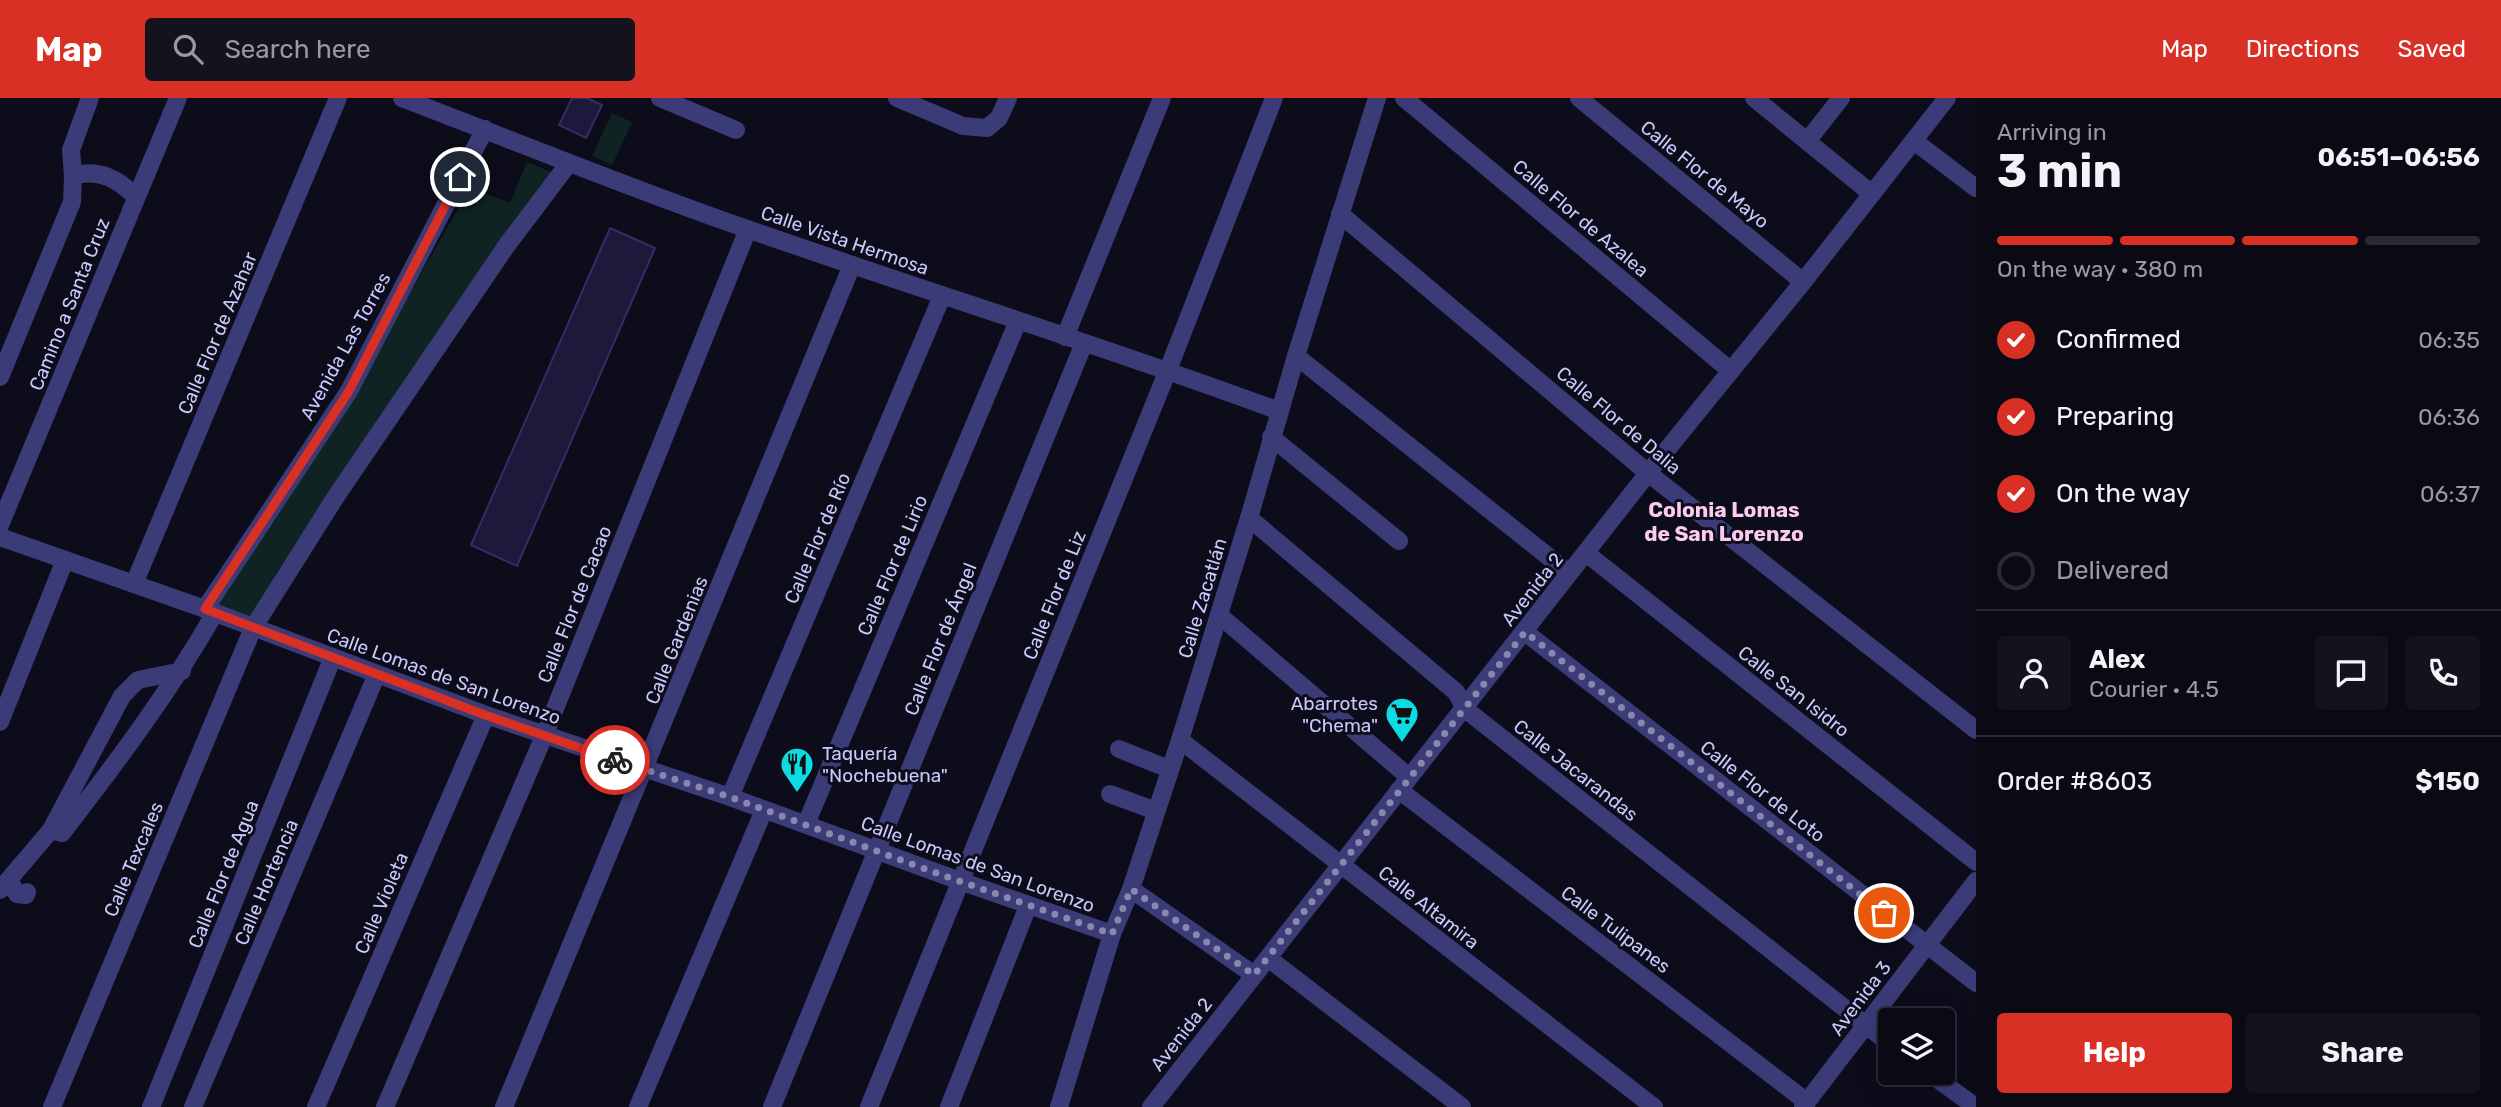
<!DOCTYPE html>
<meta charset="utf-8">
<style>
:root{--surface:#0a0914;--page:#13121d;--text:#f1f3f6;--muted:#999aa0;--line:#2a2a34;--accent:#d93025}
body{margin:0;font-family:Rubik,sans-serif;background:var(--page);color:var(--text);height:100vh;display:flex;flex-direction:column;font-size:26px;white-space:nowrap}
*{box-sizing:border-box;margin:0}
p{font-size:23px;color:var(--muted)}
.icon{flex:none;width:38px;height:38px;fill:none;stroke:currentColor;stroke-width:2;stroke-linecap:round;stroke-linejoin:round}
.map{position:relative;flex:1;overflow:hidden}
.side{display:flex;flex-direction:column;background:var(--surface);width:525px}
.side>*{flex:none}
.controls{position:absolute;left:1878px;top:910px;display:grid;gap:14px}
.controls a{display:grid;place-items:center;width:77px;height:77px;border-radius:7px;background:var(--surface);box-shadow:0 7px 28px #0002,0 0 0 2px var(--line);font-size:35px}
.pin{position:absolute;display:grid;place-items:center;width:60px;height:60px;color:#fff;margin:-30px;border:4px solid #fff;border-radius:50%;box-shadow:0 2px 7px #0007}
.courier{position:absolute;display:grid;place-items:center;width:70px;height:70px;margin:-35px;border:5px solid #d93025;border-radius:50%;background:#fff;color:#222;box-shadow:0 2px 9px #0007}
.headline em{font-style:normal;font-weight:700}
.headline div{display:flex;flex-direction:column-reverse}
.headline{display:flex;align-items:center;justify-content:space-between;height:119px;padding:0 21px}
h1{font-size:46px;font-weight:700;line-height:52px}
.bar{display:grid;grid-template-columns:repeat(4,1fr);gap:10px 7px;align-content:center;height:84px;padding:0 21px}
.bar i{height:9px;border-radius:5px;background:var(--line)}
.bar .current{background:var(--accent)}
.bar p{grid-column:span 4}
.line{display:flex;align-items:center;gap:18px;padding:0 21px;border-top:2px solid var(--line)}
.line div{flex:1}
.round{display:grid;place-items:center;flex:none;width:74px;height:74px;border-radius:7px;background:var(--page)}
ol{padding:0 21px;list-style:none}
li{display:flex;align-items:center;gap:21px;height:77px}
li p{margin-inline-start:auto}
li .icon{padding:7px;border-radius:50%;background:var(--accent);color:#fff;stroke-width:4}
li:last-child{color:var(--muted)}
li i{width:38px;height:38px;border:4px solid var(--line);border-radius:50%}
.button{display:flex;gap:14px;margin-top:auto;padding:14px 21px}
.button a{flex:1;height:80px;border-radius:7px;background:var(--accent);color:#fff;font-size:28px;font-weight:700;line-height:80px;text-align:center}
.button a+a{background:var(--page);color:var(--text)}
header{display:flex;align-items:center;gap:42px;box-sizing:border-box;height:98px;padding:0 35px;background:var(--accent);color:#fff}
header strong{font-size:33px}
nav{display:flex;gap:38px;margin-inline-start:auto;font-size:24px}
.search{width:490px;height:63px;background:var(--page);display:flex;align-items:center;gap:18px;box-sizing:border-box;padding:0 24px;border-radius:7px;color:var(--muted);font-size:26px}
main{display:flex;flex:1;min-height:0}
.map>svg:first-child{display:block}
</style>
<header>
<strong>Map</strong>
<div class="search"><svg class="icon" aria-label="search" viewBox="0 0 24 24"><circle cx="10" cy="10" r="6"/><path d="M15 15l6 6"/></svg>Search here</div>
<nav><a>Map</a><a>Directions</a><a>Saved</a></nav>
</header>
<main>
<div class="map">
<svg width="1976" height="1009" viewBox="0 0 1976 1009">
<rect width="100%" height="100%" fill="#0d0c1b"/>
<!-- green -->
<g fill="#0f2422">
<path d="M612 15 632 24 612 67 592 58Z"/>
<path d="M527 64 554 75 276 475 256 528 214 512 365 274 470 90 510 105Z"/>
</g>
<!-- building -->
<g fill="#1e193a" stroke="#342d65" stroke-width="2">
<path d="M572 0H587L602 7 586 40 559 27Z"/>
<path d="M610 130 655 150 517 468 471 447Z"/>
</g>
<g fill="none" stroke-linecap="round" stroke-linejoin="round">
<!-- minor -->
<g stroke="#3a3b77" stroke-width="18">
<path d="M402 0C512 42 622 87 733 126 914 190 1099 246 1279 313"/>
<path d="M660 0 736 32"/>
<path d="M897 0 963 28 987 30 999 20 1008 0"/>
<path d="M1404 0 1731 273"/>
<path d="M1579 0 1803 184"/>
<path d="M1754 0 1872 96"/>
<path d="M1808 42 1841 0"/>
<path d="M1914 43 1976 90"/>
<path d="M73 78C99 70 118 81 136 99"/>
<path d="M1340 116 1648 375 1976 632"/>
<path d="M1065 239 1162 0"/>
<path d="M1296 258 1569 475"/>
<path d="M0 279 72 104 73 78 71 52 90 0"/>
<path d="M1271 339 1399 443"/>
<path d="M1249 420 1456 594 1465 611 1890 946"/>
<path d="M0 427 178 0"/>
<path d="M0 439 205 511 486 617 730 699 960 783 1112 836"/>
<path d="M1586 455 1976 764"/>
<path d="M134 486 338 0"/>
<path d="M205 511 349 293 485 31"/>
<path d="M1219 517 1409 679"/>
<path d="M1525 534 1976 885"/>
<path d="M0 624 65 462"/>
<path d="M1180 642 1654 1009"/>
<path d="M1119 651 1169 671"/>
<path d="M1399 692 1807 1004"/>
<path d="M1110 696 1156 713"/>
<path d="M730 699 942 198"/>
<path d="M806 726 1018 223"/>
<path d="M51 732 62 735C117 664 170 593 215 515"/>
<path d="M9 782 17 796 26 797 27 794"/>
<path d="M1131 791 1254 877"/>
<path d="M0 792 51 732 122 598 138 582 182 573"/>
<path d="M1268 860 1462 1009"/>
<path d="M1929 975 1976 1009"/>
<path d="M52 1009 253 530 335 400 507 147 569 65"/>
<path d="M151 1009 333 559"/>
<path d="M193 1009 377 576"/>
<path d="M316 1009 486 617"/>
<path d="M385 1009 544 638 748 131"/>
<path d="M504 1009 852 167"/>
<path d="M638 1009 764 712"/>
<path d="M772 1009 1084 245"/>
<path d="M869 1009 1168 272 1274 0"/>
<path d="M949 1009 1028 808"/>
<path d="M1059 1009 1112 836 1131 791 1180 642 1249 420 1296 258 1377 0"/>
<path d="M1151 1009 1648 375 1803 184 1947 0"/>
<path d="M1803 1009 1976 783"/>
</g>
</g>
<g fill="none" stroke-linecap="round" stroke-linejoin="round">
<!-- done -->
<path stroke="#8887ad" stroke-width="7" stroke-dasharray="0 12.6" d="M615 662 730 699 939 776 1112 836 1131 791 1254 877 1525 534 1884 815"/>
<!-- route -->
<path stroke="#d93025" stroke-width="9" d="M460 79 349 293 205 511 485 617 615 662"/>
</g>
<!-- icons -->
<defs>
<symbol id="supermarket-pin" viewBox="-11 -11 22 30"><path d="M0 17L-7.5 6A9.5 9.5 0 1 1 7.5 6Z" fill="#0edae2" stroke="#0d0c1b"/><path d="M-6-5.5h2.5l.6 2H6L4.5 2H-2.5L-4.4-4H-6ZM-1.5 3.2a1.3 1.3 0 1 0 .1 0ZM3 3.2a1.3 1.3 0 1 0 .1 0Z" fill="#111"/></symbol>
<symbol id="restaurant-pin" viewBox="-11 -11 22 30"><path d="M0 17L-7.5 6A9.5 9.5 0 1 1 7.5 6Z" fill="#0edae2" stroke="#0d0c1b"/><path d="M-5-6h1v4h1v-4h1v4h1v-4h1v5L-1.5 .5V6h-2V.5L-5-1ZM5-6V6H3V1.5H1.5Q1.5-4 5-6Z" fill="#111"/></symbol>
</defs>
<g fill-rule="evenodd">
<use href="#supermarket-pin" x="1383" y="597" width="38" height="52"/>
<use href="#restaurant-pin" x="778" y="647" width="38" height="52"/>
</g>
<g text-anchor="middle" stroke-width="6" stroke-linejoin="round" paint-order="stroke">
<!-- street labels -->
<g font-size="19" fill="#cbc9fc" stroke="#0d0c1b">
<text transform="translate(1705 76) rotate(39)" y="7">Calle Flor de Mayo</text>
<text transform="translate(1581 120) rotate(40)" y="7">Calle Flor de Azalea</text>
<text transform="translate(845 142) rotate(19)" y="7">Calle Vista Hermosa</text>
<text transform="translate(69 206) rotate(-68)" y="7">Camino a Santa Cruz</text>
<text transform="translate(217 235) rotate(-67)" y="7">Calle Flor de Azahar</text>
<text transform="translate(345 248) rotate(-61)" y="7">Avenida Las Torres</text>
<text transform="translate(1619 322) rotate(40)" y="7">Calle Flor de Dalia</text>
<text transform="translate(817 440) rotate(-67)" y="7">Calle Flor de Río</text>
<text transform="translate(892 467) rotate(-67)" y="7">Calle Flor de Lirio</text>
<text transform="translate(1532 491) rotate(-52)" y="7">Avenida 2</text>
<text transform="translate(1054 497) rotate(-68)" y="7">Calle Flor de Liz</text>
<text transform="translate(1202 500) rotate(-73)" y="7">Calle Zacatlán</text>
<text transform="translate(574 506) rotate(-68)" y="7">Calle Flor de Cacao</text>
<text transform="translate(940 541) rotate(-68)" y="7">Calle Flor de Ángel</text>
<text transform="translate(676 542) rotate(-68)" y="7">Calle Gardenias</text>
<text transform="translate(444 578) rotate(20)" y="7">Calle Lomas de San Lorenzo</text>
<text transform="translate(1794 593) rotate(38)" y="7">Calle San Isidro</text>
<text transform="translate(1576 672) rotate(38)" y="7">Calle Jacarandas</text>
<text transform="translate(1763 693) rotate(38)" y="7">Calle Flor de Loto</text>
<text transform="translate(133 761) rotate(-67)" y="7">Calle Texcales</text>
<text transform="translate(978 766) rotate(20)" y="7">Calle Lomas de San Lorenzo</text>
<text transform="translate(223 776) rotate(-68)" y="7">Calle Flor de Agua</text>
<text transform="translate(266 784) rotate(-67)" y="7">Calle Hortencia</text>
<text transform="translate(381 805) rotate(-67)" y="7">Calle Violeta</text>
<text transform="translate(1429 809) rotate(38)" y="7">Calle Altamira</text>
<text transform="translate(1616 831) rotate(37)" y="7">Calle Tulipanes</text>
<text transform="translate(1860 900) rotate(-53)" y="7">Avenida 3</text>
<text transform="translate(1181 936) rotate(-52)" y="7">Avenida 2</text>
</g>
<!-- poi labels -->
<g font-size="19" fill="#cbc9fc" stroke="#0d0c1b" text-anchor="end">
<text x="1378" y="612">Abarrotes<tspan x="1378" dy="22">"Chema"</tspan></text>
<text x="822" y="662" text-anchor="start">Taquería<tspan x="822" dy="22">"Nochebuena"</tspan></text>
</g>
<!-- neighbourhood labels -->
<g font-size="21" font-weight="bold" fill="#fccbed" stroke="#0d0c1b">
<text x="1724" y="419">Colonia Lomas<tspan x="1724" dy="24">de San Lorenzo</tspan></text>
</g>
</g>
</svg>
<div class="controls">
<a><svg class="icon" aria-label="layers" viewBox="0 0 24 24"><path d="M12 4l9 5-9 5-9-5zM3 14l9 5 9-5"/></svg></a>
</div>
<div class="pin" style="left:1884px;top:815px;background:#ea580c"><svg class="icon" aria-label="bag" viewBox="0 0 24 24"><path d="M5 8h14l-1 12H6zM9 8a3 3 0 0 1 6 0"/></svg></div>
<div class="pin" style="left:460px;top:79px;background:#1f2937"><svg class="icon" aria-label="home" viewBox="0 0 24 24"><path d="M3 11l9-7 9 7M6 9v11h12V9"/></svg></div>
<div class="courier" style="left:615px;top:662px"><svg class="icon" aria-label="bike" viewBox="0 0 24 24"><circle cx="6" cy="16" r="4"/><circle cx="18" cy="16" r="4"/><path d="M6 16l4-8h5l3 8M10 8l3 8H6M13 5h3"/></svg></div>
</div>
<section class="side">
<div class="headline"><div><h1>3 min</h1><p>Arriving in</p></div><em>06:51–06:56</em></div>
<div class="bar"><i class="current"></i><i class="current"></i><i class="current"></i><i></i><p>On the way · 380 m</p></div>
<ol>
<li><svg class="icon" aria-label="check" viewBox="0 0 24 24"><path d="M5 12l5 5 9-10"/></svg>Confirmed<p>06:35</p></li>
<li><svg class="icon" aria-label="check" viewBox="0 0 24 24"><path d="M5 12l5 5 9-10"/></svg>Preparing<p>06:36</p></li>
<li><svg class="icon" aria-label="check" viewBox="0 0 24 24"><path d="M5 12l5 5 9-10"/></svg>On the way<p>06:37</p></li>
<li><i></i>Delivered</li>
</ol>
<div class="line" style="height:126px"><a class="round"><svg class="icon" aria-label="person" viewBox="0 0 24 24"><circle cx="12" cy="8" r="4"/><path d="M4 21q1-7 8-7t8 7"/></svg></a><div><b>Alex</b><p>Courier · 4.5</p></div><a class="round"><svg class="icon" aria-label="chat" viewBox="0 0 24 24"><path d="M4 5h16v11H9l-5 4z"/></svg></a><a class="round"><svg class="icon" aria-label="phone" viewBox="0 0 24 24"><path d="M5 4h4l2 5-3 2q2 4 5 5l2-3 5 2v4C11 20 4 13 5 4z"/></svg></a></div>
<div class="line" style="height:91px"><div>Order #8603</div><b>$150</b></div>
<div class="button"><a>Help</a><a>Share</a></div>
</section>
</main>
